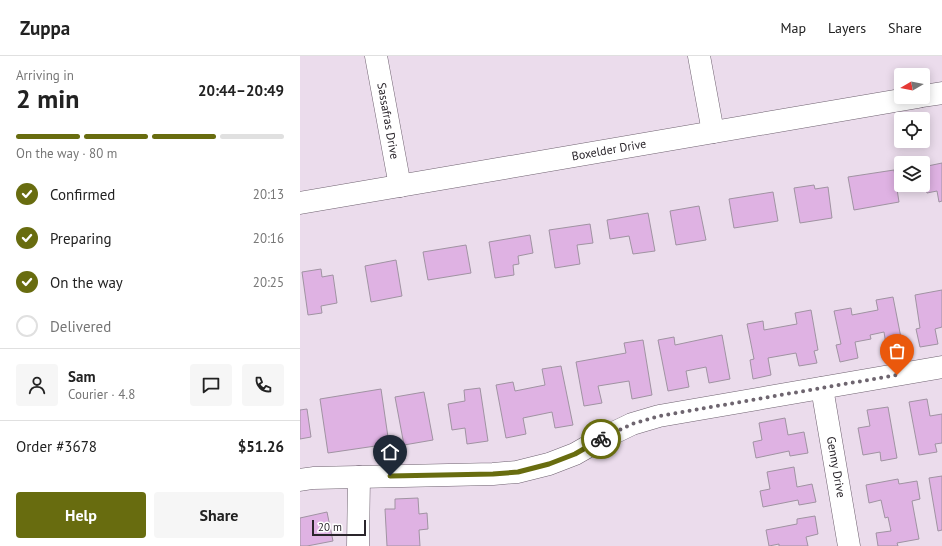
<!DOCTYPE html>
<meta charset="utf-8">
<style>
:root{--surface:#fff;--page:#f6f6f6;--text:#222;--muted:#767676;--line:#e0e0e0;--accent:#686c0f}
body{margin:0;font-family:"PT Sans",sans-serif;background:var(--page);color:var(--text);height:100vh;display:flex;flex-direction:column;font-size:15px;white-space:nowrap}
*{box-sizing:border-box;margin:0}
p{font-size:13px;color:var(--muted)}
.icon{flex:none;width:22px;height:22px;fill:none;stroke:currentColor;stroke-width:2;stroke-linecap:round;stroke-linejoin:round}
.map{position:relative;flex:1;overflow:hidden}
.sheet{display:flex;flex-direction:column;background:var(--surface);width:300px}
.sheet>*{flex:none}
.needle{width:26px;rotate:260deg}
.controls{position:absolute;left:594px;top:12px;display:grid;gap:8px}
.controls a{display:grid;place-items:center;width:36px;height:36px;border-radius:4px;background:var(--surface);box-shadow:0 2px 10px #0003;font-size:20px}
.scale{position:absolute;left:12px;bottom:10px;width:54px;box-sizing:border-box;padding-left:4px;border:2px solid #2a252b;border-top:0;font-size:11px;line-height:14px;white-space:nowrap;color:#2a252b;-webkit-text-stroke:3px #fff;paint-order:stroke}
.pin{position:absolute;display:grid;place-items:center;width:34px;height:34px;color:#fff;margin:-41px -17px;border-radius:50% 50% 50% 0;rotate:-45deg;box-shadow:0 0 4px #0007}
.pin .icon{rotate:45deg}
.courier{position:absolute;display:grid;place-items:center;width:40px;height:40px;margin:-20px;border:3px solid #686c0f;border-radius:50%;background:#fff;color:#222;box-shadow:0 1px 5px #0007}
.headline em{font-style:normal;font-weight:700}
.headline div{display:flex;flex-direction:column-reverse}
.headline{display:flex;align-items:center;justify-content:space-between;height:68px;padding:0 16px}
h1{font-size:26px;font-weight:700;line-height:30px}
.bar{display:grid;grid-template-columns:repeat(4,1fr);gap:6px 4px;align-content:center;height:48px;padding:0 16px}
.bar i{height:5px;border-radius:3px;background:var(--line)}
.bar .current{background:var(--accent)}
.bar p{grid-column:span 4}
.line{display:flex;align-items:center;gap:10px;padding:0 16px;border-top:1px solid var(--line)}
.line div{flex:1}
.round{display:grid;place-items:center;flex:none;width:42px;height:42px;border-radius:4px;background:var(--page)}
ol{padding:0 16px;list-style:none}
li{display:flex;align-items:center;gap:12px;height:44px}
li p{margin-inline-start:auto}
li .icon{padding:4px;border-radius:50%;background:var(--accent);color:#fff;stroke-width:4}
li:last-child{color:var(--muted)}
li i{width:22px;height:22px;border:2px solid var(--line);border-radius:50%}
.primary-button{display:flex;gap:8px;margin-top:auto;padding:8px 16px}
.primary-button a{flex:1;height:46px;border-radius:4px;background:var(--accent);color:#fff;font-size:16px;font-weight:700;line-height:46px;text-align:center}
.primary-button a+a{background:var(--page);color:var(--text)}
header{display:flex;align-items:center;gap:24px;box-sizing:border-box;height:56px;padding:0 20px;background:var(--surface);border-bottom:1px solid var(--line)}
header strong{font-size:19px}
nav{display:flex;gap:22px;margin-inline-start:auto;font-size:14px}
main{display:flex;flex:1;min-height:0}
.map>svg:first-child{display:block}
</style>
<header>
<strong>Zuppa</strong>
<nav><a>Map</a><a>Layers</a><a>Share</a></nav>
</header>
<main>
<section class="sheet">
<div class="headline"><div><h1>2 min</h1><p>Arriving in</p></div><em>20:44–20:49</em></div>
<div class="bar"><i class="current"></i><i class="current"></i><i class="current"></i><i></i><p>On the way · 80 m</p></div>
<ol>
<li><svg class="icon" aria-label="check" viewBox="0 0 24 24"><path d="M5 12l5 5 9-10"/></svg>Confirmed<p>20:13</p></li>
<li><svg class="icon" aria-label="check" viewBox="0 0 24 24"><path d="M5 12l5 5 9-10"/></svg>Preparing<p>20:16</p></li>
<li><svg class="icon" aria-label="check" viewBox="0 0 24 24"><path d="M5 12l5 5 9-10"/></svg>On the way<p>20:25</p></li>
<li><i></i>Delivered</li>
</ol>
<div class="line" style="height:72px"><a class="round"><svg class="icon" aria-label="person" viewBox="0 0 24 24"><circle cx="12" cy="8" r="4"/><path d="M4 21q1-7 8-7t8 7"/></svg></a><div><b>Sam</b><p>Courier · 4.8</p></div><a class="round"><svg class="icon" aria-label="chat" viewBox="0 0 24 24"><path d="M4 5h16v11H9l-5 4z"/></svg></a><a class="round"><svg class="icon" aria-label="phone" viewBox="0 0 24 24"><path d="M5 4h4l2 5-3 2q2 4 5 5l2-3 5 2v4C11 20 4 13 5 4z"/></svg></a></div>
<div class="line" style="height:52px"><div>Order #3678</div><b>$51.26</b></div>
<div class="primary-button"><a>Help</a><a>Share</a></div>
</section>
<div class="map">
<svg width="642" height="490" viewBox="0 0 642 490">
<rect width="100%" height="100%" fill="#ebdcec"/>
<!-- building -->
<g fill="#dfb2e3" stroke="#a093a2">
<path d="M642 107V145L639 146 637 135 627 137 625 131 614 133 613 129H623V111Z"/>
<path d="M594 114 599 146 554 154 548 121Z"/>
<path d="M514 129 515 133 528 131 532 162 500 167 494 132Z"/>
<path d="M473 136 478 165 434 172 429 143Z"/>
<path d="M399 150 406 184 376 189 370 155Z"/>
<path d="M348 157 355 195 333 198 329 180 310 183 307 164Z"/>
<path d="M290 168 293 187 277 189 280 208 255 212 249 174Z"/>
<path d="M230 179 233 197 218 200 219 208 213 209 214 219 195 222 189 186Z"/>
<path d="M166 189 171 217 128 224 123 196Z"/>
<path d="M96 204 102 240 71 246 65 210Z"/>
<path d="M21 213 22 221 33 219 37 247 21 250 22 257 8 259 2 216Z"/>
<path d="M642 234V271L635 273 638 288 620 291 616 273 620 272 615 239Z"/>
<path d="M593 241 603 292 587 295 584 276 570 279 571 283 555 286 558 302 540 306 536 289 541 288 534 255 551 252 552 259 578 254 576 244Z"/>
<path d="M511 254 518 294 514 295 517 307 499 310 496 297 468 302 471 319 453 323 450 304 454 303 447 268 463 265 464 274 497 268 495 257Z"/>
<path d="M422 279 430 323 409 327 406 311 386 315 389 331 368 335 358 284 374 281 375 289Z"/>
<path d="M343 284 352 339 332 343 329 325 298 330 302 347 284 350 276 306 326 297 324 287Z"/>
<path d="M261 310 273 369 255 372 252 356 223 362 226 378 206 382 196 329 213 326 215 335 245 329 242 313Z"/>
<path d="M180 332 188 385 167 388 165 372 152 374 148 348 165 345 164 334Z"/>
<path d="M81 333 89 388 28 397 20 343Z"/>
<path d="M124 336 133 384 104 389 95 341Z"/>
<path d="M627 343 630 360 642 358V387L635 388 637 396 619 399 609 346Z"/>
<path d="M588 351 597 402 581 405 580 396 563 399 558 372 570 370 567 354Z"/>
<path d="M7 353 11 381 0 383V354Z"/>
<path d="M485 362 488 379 504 376 508 397 490 400 489 395 456 402 453 386 462 384 459 367Z"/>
<path d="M494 411 497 431 512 428 516 446 499 449 498 444 463 451 460 435 470 433 467 416Z"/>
<path d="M642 420V474L638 475 629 422Z"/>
<path d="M598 423 599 428 617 425 620 443 612 445 619 483 597 487 598 490H578L576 477 591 475 588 461 585 462 581 444 569 447 566 429Z"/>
<path d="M118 442 119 458 127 457 128 473 119 474 120 490H87L85 453H95V443Z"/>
<path d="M27 456 33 485 7 490H0V462Z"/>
<path d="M515 460 518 478 506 481 508 490H479V488L469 490 466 474 497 468V463Z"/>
</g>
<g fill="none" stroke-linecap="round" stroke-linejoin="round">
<defs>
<g id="minor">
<path d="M76 0 100 130"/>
<path d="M399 0 413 76"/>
<path d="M623 40 642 37"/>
<path d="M0 147 618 41"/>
<path d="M522 332 549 490"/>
<path d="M0 424 13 422 193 418 217 416 249 408 275 398 303 382 332 368 359 360 642 311"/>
<path d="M58 490 59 421"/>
</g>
</defs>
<!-- minor casing -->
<use href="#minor" stroke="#6f6270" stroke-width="23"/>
<!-- minor -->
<use href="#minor" stroke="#fff" stroke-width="22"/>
</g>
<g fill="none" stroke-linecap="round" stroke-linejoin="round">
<!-- done -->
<path stroke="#6e656f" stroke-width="4" stroke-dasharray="0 7.2" d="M301 383 332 368 359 360 597 319"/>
<!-- route -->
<path stroke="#686c0f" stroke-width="5" d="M90 420 193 418 218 416 249 408 275 398 301 383"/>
</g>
<g text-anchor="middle" stroke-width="4" stroke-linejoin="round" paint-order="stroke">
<!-- street labels -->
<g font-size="12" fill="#2a252b" stroke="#fff">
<text transform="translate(88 65) rotate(80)" y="4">Sassafras Drive</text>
<text transform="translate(309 94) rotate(-10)" y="4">Boxelder Drive</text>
<text transform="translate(536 411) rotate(80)" y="4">Genny Drive</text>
</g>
</g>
</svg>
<div class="controls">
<a><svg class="needle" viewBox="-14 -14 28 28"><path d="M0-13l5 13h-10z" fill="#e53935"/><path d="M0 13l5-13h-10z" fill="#767676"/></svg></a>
<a><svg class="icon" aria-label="locate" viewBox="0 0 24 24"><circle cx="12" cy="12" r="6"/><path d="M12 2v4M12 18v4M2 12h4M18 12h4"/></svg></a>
<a><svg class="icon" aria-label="layers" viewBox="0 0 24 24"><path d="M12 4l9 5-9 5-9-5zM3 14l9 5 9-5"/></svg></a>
</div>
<div class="scale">20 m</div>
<div class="pin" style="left:597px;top:319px;background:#ea580c"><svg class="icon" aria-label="bag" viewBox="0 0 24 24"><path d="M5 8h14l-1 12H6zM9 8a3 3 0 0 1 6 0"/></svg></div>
<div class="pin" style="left:90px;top:420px;background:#1f2937"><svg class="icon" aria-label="home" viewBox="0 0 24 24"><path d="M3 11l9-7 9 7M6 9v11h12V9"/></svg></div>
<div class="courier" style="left:301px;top:383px"><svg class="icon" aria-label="bike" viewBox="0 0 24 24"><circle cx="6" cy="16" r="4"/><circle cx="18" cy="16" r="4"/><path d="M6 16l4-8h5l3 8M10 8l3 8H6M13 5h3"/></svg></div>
</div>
</main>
